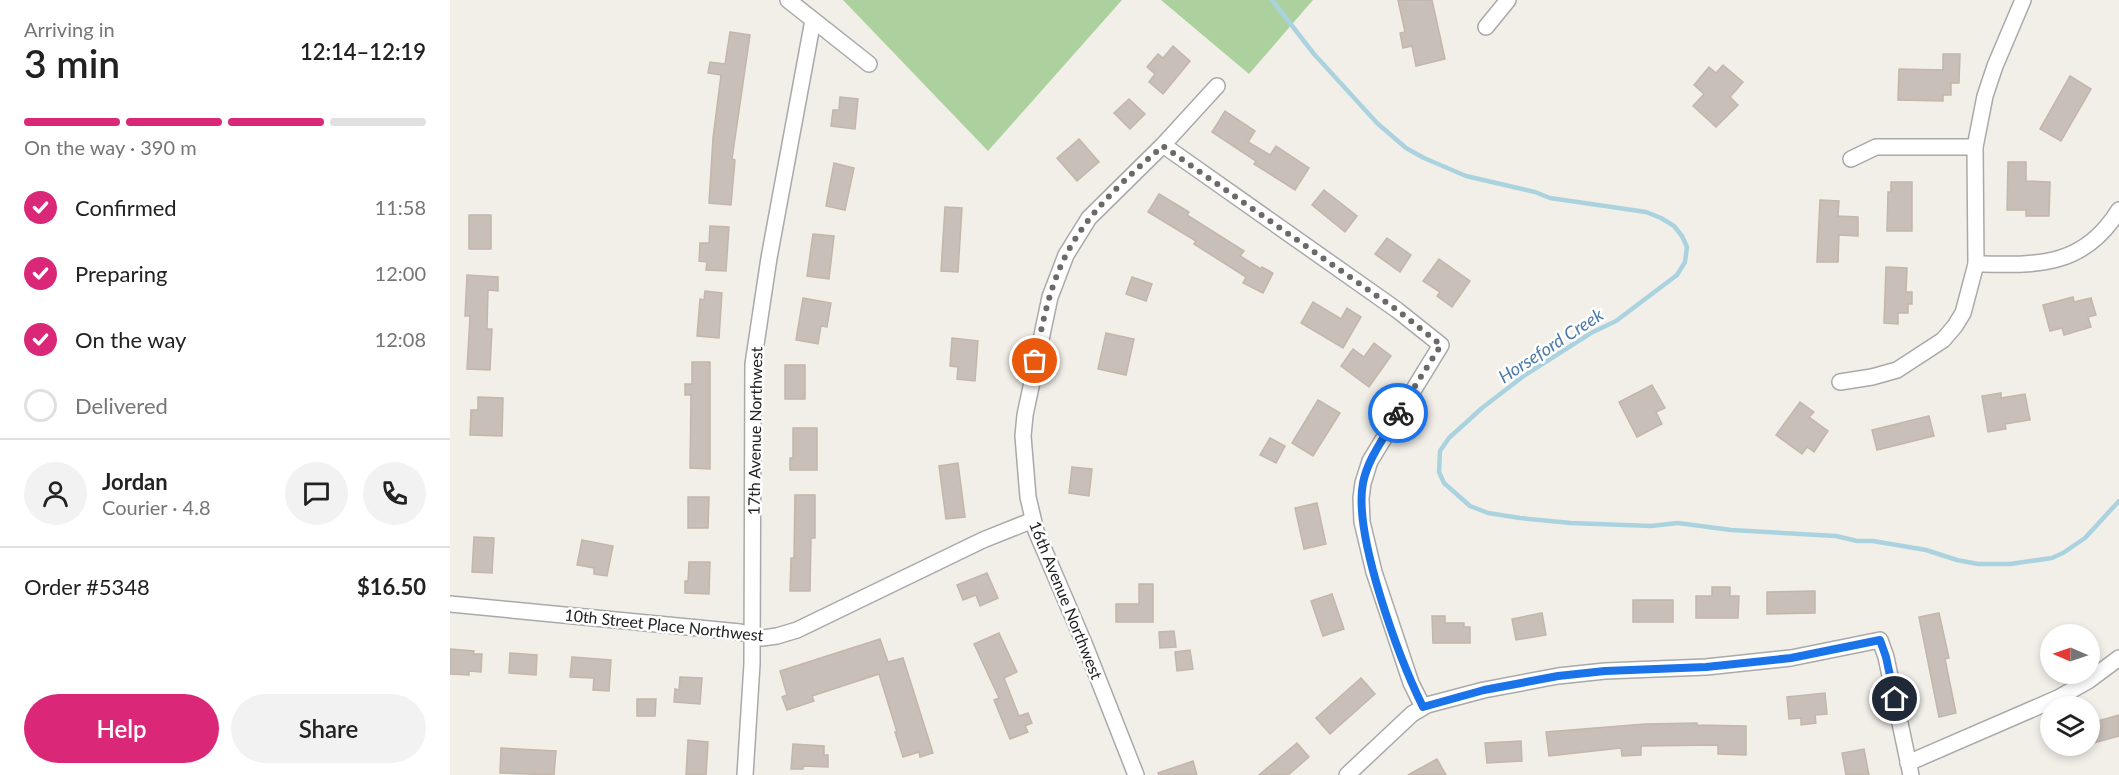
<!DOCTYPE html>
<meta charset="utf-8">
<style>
:root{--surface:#fff;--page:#f2f2f2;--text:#222;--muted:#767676;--line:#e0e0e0;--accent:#db2777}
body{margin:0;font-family:Lato,sans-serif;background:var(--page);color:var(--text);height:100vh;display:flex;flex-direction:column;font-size:22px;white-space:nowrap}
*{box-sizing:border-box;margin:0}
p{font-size:20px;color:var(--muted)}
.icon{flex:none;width:33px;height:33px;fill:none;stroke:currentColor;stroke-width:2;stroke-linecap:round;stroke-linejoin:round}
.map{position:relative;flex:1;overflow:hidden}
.drawer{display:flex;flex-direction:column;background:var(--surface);width:450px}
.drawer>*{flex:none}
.needle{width:39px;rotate:272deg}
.buttons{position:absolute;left:1590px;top:624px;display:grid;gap:12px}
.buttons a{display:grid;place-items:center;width:60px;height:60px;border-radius:50%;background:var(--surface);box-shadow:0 3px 9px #0003;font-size:30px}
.pin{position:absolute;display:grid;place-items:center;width:51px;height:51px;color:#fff;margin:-26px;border:3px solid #fff;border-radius:50%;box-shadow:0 2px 6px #0007}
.courier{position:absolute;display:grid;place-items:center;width:60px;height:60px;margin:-30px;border:4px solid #1a73e8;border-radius:50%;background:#fff;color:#222;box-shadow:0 2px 8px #0007}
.overview em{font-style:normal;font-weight:600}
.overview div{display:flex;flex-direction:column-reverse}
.overview{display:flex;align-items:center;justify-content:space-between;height:102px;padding:0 24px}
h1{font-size:39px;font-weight:600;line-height:45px}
.bar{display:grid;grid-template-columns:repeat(4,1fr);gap:9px 6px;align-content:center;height:72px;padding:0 24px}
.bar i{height:8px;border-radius:4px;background:var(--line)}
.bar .active{background:var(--accent)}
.bar p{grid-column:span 4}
.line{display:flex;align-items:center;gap:15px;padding:0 24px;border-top:2px solid var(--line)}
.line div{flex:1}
.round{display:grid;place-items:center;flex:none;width:63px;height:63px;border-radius:32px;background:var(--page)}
ol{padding:0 24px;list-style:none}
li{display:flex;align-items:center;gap:18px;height:66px}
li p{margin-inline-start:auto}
li .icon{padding:6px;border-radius:50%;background:var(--accent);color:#fff;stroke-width:4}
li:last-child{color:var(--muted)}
li i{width:33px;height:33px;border:3px solid var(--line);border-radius:50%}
.button{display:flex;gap:12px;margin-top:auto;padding:12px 24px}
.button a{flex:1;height:69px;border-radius:36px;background:var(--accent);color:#fff;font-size:24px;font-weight:600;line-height:69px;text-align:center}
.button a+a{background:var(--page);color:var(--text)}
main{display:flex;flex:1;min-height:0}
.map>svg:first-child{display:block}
</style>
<main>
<section class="drawer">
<div class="overview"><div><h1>3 min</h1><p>Arriving in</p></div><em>12:14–12:19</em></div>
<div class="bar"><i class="active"></i><i class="active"></i><i class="active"></i><i></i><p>On the way · 390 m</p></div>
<ol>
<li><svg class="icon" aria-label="check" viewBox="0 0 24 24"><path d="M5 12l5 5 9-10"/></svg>Confirmed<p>11:58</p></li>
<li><svg class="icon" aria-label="check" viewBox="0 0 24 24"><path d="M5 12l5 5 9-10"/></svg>Preparing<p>12:00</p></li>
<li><svg class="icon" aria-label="check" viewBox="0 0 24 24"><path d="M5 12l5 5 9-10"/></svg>On the way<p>12:08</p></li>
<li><i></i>Delivered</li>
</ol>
<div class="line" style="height:108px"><a class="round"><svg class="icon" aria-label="person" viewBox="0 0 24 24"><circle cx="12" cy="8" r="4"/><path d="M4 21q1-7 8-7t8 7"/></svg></a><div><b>Jordan</b><p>Courier · 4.8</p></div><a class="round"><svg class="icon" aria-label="chat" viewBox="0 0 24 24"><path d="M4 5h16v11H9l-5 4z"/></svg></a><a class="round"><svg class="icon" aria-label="phone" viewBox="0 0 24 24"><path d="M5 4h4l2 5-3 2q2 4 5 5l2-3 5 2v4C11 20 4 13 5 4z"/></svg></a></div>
<div class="line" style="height:78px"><div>Order #5348</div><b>$16.50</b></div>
<div class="button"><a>Help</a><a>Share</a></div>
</section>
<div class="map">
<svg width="1669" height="775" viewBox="0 0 1669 775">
<rect width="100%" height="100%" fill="#f2efe9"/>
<!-- forest -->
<g fill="#add19e">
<path d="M393 0H672L538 151Z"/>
<path d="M711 0H863L799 74Z"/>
</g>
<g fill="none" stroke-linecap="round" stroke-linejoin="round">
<!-- stream -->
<path stroke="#aad3df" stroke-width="4.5" d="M822 0 864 54 927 123 956 148 974 158 1016 176 1085 192 1100 198 1196 212 1211 218 1224 226 1232 236 1237 247 1235 262 1227 275 1166 321 1141 333 1075 375 1032 408 999 438 990 451 989 472 994 483 1020 506 1038 513 1070 518 1121 523 1201 526 1228 523 1281 530 1386 536 1407 541H1423L1476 550 1507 560 1528 564H1560L1602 558 1613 553 1635 538 1669 501"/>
</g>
<!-- building -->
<g fill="#c7bfb8" stroke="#c4b6ab" stroke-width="1.5">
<path d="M948 0H982L995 59 966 66 962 46 953 48 950 33 955 32Z"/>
<path d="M280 32 300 35 282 159 285 160 281 205 259 203 263 138 271 75 258 73 260 62 275 64Z"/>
<path d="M723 46 740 61 713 94 699 82 705 74 697 67 708 54 713 58Z"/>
<path d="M1493 54H1510L1509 83H1501V95H1493V101L1448 100 1449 69 1493 70Z"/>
<path d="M1273 65 1293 82 1280 97 1288 105 1266 127 1243 106 1254 94 1244 85 1259 67 1266 73Z"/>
<path d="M1620 76 1641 89 1611 141 1590 129Z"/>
<path d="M390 97 408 99 405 129 381 126 383 110H389Z"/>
<path d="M679 99 695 114 680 129 664 113Z"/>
<path d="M775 111 805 131 798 142 820 155 826 146 859 168 845 190 804 164 806 161 762 132Z"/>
<path d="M629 139 649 162 627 181 607 158Z"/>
<path d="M1558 162H1576V181L1600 182 1599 216H1576V210H1557Z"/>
<path d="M384 163 404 168 395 210 376 206Z"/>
<path d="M1441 182H1462V231H1437L1438 192H1441Z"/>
<path d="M874 190 907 216 895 232 862 205Z"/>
<path d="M709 194 739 212 737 215 794 251 790 256 811 269 812 267 823 273 813 293 793 283 796 277 744 244 746 241 698 212Z"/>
<path d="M1370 200 1389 201 1388 216 1408 217V236L1389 235 1388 262H1367Z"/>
<path d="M495 207 512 208 508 272 491 271Z"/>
<rect x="19" y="215" width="22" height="34"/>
<path d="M260 226 279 227 276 271 256 270 257 262 249 261 250 243H259Z"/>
<path d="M363 234 384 236 379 279 357 276Z"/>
<path d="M937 238 961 255 950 272 925 254Z"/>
<path d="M989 259 1020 281 1002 307 987 296 990 292 973 281Z"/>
<path d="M1436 267 1457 268 1456 292H1462V304H1458V313H1448V324L1434 323Z"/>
<path d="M17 275 48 277V291L38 290 37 329H42L40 370 17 369 20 316H15Z"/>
<path d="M682 277 702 284 696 301 676 294Z"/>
<path d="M255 291 272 293 269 338 247 336 250 299 254 300Z"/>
<path d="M1623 297 1624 302 1641 298 1646 315 1638 317 1641 327 1614 335 1612 328 1600 331 1593 305Z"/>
<path d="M353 298 381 303 377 327 371 326 368 344 346 340Z"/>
<path d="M863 302 891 319 897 308 911 317 893 348 851 323Z"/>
<path d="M656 333 684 339 676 375 648 369Z"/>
<path d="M502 338 528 341 525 381 507 379 508 367 500 366Z"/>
<path d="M924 343 941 356 919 387 891 366 903 349 914 357Z"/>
<path d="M242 362H260V469L240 468 241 395H235V384H242Z"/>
<rect x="335" y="365" width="20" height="34"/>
<path d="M1202 385 1215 408 1206 412 1212 424 1187 437 1169 402Z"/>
<path d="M1551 393V398L1575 394 1580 420 1555 424 1556 429 1538 432 1532 396Z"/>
<path d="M28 397 53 398 52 436 20 435 21 410H28Z"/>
<path d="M868 400 890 413 863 456 842 443Z"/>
<path d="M1350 402 1364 412 1359 417 1378 431 1364 452 1357 447 1352 454 1326 435Z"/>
<path d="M1479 416 1484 436 1427 450 1422 430Z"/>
<path d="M343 428H367V470H340V458H343Z"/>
<path d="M820 438 835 446 826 463 810 455Z"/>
<path d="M508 463 515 517 496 519 489 466Z"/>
<path d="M622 467 642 469 639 496 619 493Z"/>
<path d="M345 495H365V538H361L360 591H340L341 558H344Z"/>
<path d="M238 497H259L258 528H238Z"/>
<path d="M867 503 876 544 854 549 845 508Z"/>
<path d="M24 537 44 538 42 573 22 572Z"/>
<path d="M132 540 163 546 157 576 144 574V568L127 565Z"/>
<path d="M239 562H260L259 594 235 593V581H238Z"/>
<path d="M537 573 548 598 530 606 526 595 513 600 507 585Z"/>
<path d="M689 584H703V622H666V604H689Z"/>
<path d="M1262 587H1280V596H1289L1288 618H1246V596H1262Z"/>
<path d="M1365 591V613L1317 614V592Z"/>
<path d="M882 594 894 629 873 636 861 601Z"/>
<rect x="1183" y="600" width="40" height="22"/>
<path d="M1092 613 1096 635 1066 640 1062 619Z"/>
<path d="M1489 613 1499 658 1495 659 1506 713 1489 717 1469 617Z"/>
<path d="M982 616H995V623H1014V627H1020V643H983Z"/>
<path d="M724 631 726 647 710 648 709 632Z"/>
<path d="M549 633 567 672 554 678 569 716 578 713 582 723 575 726 578 732 560 739 544 700 549 698 524 644Z"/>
<path d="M430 639 438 662 453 658 483 753 470 757 469 752 453 757 445 732H447L429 674 362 696 364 701 337 710 332 697 337 695 330 671Z"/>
<path d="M0 649 24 651 23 654H32L31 672 19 671V675L0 674Z"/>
<path d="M740 650 743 669 727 671 725 652Z"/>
<path d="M60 653 87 655 86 675 59 673Z"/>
<path d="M122 657 161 660 159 691 143 690 144 678 120 677Z"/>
<path d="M230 677 252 678 250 704 224 702 225 689 229 690Z"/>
<path d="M911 678 925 694 880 734 866 718Z"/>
<path d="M1375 693 1377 714 1365 715 1366 723 1351 725V718L1339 719 1337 697Z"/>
<path d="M187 699H206L205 716H187Z"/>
<path d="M1669 715V736L1640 744V723Z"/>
<path d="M1247 723V725L1296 726V755L1268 754V745L1191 746V755L1172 756 1171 748 1099 756 1096 732 1195 724Z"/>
<path d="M238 740 258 742 256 775H236Z"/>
<path d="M1071 741 1072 761 1037 763 1035 743Z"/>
<path d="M847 743 859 757 838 775H809Z"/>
<path d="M343 744 374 746V755H378V767L353 766V769H341Z"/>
<path d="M51 748 106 751 104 775 50 773Z"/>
<path d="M1414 749 1419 775H1396L1392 753Z"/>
<path d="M987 759 996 775H958Z"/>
<path d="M743 761 747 775H709L708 773Z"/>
</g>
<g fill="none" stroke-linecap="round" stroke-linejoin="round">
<defs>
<g id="minor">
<path d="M338 0 419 64"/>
<path d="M1036 27 1058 0"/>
<path d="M713 145 947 310 991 345 920 461 913 483 911 498 912 522 924 572 961 683 973 707"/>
<path d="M1401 159 1426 147H1525"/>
<path d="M1526 264C1587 265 1633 268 1669 210"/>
<path d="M1390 382 1422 377 1447 370 1493 340 1505 326 1513 313 1526 264 1525 147 1535 96 1545 66 1573 0"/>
<path d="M0 604 290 632 312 638 327 636 347 630 533 540 583 520"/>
<path d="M1458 763 1608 698 1638 681 1669 658"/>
<path d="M295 775 302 664 303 364 319 258 363 20"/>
<path d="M686 775 634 643 586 531 578 497 573 436 575 415 600 297 616 255 639 218 713 145 767 86"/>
<path d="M897 775 962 714 977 705 1034 690 1108 676 1155 671 1256 667 1341 658 1430 640 1436 657 1461 775"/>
</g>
</defs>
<!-- minor casing -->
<use href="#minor" stroke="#a9a9a9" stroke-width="18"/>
<!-- minor -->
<use href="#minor" stroke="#fff" stroke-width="15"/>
</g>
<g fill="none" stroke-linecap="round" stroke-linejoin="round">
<!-- done -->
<path stroke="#6b6a68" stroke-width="6" stroke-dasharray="0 10.8" d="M585 361C592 325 599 288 616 255 638 212 677 177 713 146L947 310 991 345 948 413"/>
<!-- route -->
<path stroke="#1a73e8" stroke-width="8" d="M948 413C936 436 918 457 913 483 903 535 949 658 973 707L1034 690 1108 676 1155 671 1256 667 1341 658 1430 640 1436 657 1445 699"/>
</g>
<g text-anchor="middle" stroke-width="5" stroke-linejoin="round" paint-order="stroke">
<!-- street labels -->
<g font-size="16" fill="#222" stroke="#fff">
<text transform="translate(305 431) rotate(-89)" y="6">17th Avenue Northwest</text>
<text transform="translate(616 600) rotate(68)" y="6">16th Avenue Northwest</text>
<text transform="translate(214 625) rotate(6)" y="6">10th Street Place Northwest</text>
</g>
<!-- water labels -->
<g font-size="18" font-style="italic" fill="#4a7aab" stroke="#fff">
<text transform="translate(1101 346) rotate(-33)" y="6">Horseford Creek</text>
</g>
</g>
</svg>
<div class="buttons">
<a><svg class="needle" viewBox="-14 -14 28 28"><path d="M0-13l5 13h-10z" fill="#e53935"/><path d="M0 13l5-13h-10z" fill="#767676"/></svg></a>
<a><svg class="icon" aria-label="layers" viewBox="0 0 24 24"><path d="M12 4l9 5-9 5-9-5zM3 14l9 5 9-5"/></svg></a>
</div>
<div class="pin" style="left:585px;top:361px;background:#ea580c"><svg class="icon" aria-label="bag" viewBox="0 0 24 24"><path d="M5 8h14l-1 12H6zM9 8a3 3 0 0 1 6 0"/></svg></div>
<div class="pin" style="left:1445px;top:699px;background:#1f2937"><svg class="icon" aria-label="home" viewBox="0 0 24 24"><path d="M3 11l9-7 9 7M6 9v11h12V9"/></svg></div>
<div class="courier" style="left:948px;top:413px"><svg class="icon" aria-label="bike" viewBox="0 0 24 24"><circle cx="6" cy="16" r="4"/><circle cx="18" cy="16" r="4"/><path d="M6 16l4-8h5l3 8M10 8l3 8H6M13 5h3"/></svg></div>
</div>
</main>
